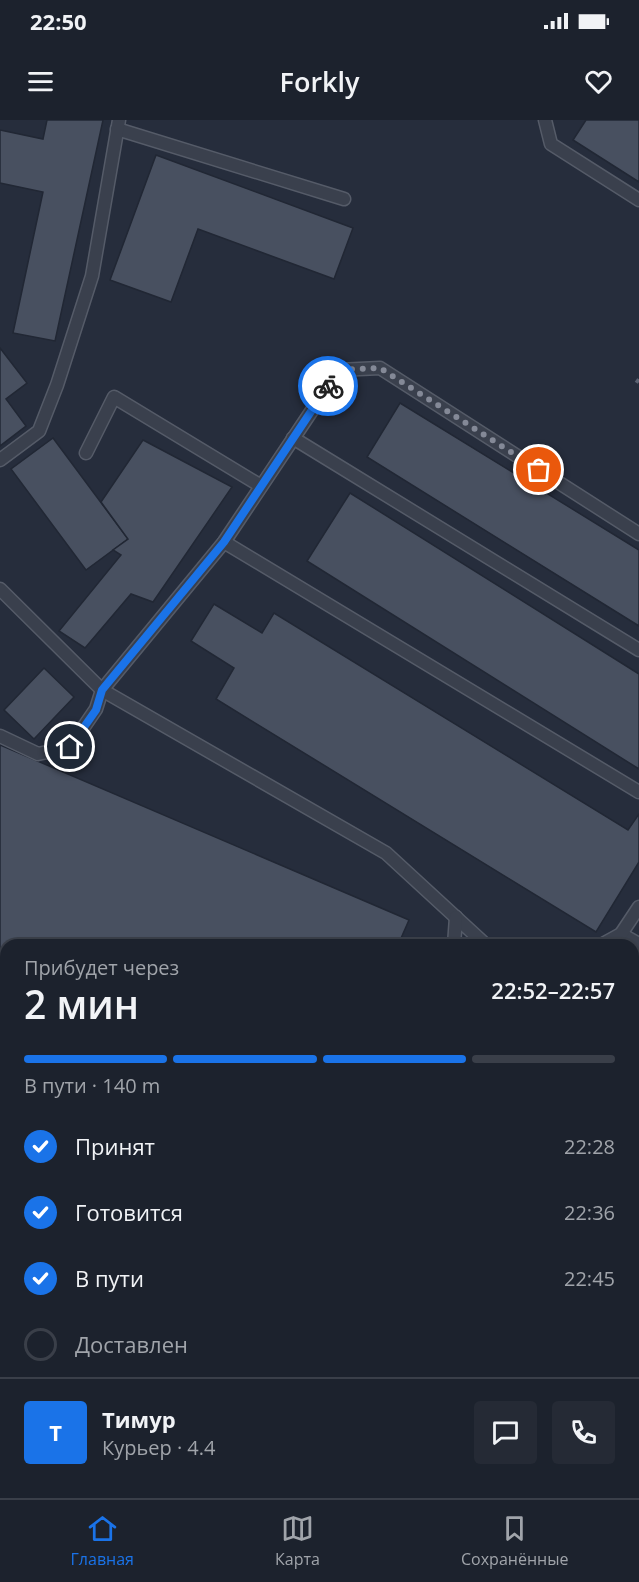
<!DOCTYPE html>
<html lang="ru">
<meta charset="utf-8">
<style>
:root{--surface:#1c222d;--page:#252a35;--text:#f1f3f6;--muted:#a0a4aa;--line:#3a3f49;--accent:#1a73e8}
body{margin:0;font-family:"Open Sans",sans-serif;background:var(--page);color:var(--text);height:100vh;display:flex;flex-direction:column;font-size:22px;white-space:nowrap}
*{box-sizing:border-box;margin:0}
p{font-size:20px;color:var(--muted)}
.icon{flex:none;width:33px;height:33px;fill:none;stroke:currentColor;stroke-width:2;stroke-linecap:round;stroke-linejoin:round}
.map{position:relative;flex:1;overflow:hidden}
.drawer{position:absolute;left:0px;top:819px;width:639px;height:560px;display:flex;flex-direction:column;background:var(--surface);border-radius:18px 18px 0 0;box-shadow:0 2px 4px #0004,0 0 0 2px var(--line)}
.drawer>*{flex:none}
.pin{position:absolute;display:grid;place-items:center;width:51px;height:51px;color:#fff;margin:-26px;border:3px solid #fff;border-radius:50%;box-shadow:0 2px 6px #0007}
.courier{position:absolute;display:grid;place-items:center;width:60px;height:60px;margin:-30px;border:4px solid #1a73e8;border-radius:50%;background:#fff;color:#222;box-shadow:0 2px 8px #0007}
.headline em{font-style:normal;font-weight:600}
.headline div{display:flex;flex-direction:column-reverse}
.headline{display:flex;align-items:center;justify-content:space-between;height:102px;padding:0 24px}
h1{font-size:39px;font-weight:600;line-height:45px}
.bar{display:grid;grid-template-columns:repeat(4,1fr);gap:9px 6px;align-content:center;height:72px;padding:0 24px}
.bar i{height:8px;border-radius:4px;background:var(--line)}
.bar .selected{background:var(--accent)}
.bar p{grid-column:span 4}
.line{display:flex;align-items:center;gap:15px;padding:0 24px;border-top:2px solid var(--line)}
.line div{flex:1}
.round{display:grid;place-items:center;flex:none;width:63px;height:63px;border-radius:6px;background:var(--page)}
ol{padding:0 24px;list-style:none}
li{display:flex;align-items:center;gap:18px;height:66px}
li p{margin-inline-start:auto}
li .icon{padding:6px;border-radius:50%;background:var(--accent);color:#fff;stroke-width:4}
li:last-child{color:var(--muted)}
li i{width:33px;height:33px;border:3px solid var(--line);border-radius:50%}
.status{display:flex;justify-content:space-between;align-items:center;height:42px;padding:0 30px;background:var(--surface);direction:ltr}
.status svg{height:16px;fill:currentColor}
header{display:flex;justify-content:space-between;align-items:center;height:78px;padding:0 24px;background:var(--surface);font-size:27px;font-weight:600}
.menu{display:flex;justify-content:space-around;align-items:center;height:84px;border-top:2px solid var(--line);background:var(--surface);font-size:16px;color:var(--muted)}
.menu a{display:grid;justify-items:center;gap:3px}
.menu .selected{color:var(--accent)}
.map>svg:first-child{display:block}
</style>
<div class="status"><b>22:50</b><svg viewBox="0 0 49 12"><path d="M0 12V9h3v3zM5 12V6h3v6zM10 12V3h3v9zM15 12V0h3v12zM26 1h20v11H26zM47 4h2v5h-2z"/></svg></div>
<header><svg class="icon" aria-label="menu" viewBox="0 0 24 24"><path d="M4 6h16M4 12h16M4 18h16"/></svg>Forkly<svg class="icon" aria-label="heart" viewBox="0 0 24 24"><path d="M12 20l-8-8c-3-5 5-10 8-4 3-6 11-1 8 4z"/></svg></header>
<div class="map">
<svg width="639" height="1378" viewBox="0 0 639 1378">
<rect width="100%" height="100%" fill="#262d3c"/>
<!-- building -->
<g fill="#485060" stroke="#212734" stroke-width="1.5">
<path d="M47 0H103L55 221 13 213 43 72 0 63V10L43 19Z"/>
<path d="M586 0H639V62L573 20Z"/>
<path d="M156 35 353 108 334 159 198 109 171 182 110 160Z"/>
<path d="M0 228 27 263 6 279 26 306 0 326Z"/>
<path d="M400 283 639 430V506L367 337Z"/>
<path d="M53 318 128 419 86 450 11 349Z"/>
<path d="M143 320 232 367 153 482 131 474 85 528 59 511 121 435 113 430 128 419 101 382Z"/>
<path d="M350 373 639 554V649L307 441Z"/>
<path d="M214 484 262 513 274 493 628 710 639 694V742L596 812 216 579 234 548 191 521Z"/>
<path d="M44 548 74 577 34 619 4 590Z"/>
<path d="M0 625 409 800 398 825H6V886L0 884Z"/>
<path d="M316 1372H361L352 1378H320Z"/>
</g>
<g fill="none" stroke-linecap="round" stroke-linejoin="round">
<defs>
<g id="service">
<path d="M545 0 551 24 639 80"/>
<path d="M117 9 344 79"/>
<path d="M293 318 639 530"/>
<path d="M86 333 114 277 261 366"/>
<path d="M0 340 39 311 57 265 92 156 119 0"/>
<path d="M224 422 639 672"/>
<path d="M0 469 102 570 386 733 486 825"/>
<path d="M0 616 38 634 70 627 96 589 102 570 224 422 339 250 380 248 639 414"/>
<path d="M621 814 639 824"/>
<path d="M454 825 456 797"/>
<path d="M601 825 621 814 639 787"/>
<path d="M0 949 6 952"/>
<path d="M0 1249 6 1258"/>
<path d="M78 1378 94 1372"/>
</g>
<g id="minor">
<path d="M0 1058H6"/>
<path d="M633 1270 639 1272"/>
</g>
</defs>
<!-- service casing -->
<use href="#service" stroke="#555b68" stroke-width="15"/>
<!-- minor casing -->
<use href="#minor" stroke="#555b68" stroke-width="26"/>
<!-- service -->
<use href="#service" stroke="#3a404d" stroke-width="12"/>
<!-- minor -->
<use href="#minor" stroke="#3a404d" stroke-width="22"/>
<!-- rail -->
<g stroke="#5c6373" stroke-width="4.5" stroke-dasharray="6 6" stroke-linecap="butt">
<path d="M636 260 639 262"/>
<path d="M0 981 6 984"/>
<path d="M633 987 639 985"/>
<path d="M633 1141 639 1142"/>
</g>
</g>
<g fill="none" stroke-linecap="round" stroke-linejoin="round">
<!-- done -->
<path stroke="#848997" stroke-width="6" stroke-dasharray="0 10.8" d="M328 266 339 250 380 248 539 350"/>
<!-- route -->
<path stroke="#1a73e8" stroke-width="8" d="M70 627 96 590 102 570 224 422 328 266"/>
</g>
</svg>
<div class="pin" style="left:539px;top:350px;background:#ea580c"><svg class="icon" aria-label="bag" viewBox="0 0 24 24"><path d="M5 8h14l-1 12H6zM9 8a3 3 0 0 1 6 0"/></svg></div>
<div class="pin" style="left:70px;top:627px;background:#1f2937"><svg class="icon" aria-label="home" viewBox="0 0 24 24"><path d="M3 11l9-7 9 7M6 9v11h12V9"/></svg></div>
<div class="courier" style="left:328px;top:266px"><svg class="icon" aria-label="bike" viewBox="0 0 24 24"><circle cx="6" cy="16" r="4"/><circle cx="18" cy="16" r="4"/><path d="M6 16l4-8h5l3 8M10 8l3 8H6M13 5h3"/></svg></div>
<section class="drawer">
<div class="headline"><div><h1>2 мин</h1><p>Прибудет через</p></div><em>22:52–22:57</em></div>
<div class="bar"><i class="selected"></i><i class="selected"></i><i class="selected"></i><i></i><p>В пути · 140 m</p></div>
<ol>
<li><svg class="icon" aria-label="check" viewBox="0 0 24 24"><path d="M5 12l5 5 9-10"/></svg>Принят<p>22:28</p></li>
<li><svg class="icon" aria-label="check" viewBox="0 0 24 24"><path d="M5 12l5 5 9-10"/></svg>Готовится<p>22:36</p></li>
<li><svg class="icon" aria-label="check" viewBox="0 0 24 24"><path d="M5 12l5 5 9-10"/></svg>В пути<p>22:45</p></li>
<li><i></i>Доставлен</li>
</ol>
<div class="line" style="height:108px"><b class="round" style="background:var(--accent);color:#fff">Т</b><div><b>Тимур</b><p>Курьер · 4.4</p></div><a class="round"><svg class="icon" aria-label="chat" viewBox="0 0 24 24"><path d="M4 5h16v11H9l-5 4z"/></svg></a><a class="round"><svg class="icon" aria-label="phone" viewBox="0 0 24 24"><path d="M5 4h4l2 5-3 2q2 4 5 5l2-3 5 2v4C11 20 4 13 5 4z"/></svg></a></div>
</section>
</div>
<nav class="menu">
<a class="selected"><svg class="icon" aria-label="home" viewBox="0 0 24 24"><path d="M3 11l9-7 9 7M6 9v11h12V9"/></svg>Главная</a>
<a><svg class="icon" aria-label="map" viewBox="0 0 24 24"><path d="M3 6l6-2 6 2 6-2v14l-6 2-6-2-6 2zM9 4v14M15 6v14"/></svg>Карта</a>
<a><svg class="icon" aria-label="saved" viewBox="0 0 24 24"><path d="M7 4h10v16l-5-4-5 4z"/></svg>Сохранённые</a>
</nav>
